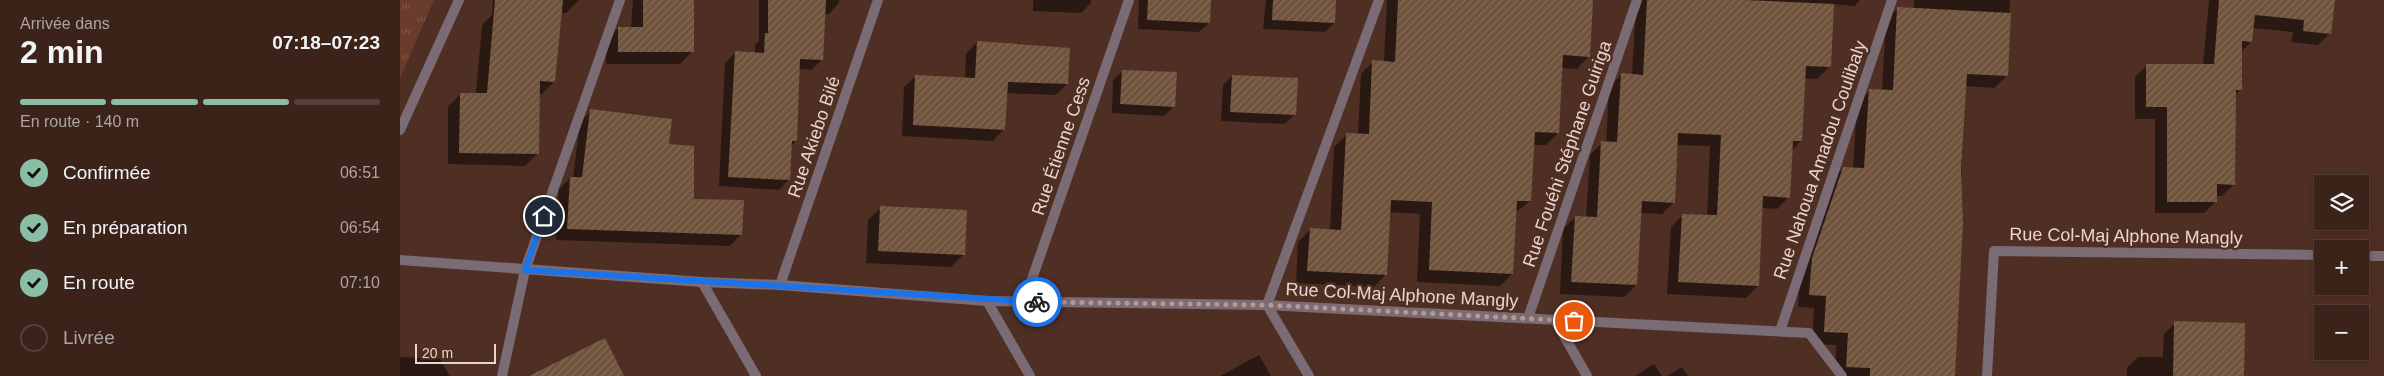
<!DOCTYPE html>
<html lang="fr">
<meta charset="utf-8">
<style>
:root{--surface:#3b231a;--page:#422b23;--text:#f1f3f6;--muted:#aca4a2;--line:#544039;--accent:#8abfa5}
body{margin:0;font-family:Helvetica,sans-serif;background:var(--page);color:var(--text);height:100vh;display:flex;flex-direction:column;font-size:19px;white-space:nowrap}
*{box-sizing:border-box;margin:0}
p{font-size:16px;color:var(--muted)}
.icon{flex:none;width:28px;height:28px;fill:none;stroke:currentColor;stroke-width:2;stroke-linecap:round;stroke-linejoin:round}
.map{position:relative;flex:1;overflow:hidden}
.sheet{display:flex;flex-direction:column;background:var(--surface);width:400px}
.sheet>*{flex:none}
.controls{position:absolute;left:1914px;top:175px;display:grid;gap:10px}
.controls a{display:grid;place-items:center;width:55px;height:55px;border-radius:0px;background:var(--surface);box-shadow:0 2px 8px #0003,0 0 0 1px var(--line);font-size:25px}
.scale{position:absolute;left:15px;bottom:12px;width:81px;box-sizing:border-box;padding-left:5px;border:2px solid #e9d4cd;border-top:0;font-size:14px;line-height:18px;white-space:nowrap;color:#e9d4cd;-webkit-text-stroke:4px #4f2f23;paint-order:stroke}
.pin{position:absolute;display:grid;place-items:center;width:42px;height:42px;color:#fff;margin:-21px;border:2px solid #fff;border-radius:50%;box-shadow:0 1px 5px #0007}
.courier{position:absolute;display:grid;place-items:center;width:50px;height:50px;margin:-25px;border:4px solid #1a73e8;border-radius:50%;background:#fff;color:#222;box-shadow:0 1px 6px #0007}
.overview em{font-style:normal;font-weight:600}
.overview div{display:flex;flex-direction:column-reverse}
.overview{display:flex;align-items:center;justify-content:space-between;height:85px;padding:0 20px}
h1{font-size:32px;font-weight:600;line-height:38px}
.bar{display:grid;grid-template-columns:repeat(4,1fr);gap:8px 5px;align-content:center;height:60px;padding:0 20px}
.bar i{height:6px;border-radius:4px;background:var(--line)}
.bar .current{background:var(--accent)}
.bar p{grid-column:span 4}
ol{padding:0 20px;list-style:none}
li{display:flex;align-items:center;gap:15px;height:55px}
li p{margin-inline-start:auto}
li .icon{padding:5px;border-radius:50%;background:var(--accent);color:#111;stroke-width:4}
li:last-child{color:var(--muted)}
li i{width:28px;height:28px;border:2px solid var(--line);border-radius:50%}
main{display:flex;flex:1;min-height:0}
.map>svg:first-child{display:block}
</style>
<main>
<section class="sheet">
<div class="overview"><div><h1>2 min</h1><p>Arrivée dans</p></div><em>07:18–07:23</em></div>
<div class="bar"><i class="current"></i><i class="current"></i><i class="current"></i><i></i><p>En route · 140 m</p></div>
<ol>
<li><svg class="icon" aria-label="check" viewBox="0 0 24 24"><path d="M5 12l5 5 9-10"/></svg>Confirmée<p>06:51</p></li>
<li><svg class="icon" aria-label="check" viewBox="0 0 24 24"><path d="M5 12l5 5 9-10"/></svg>En préparation<p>06:54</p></li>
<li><svg class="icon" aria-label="check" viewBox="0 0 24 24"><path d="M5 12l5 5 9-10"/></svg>En route<p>07:10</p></li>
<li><i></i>Livrée</li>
</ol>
</section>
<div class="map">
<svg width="1984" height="376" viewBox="0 0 1984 376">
<defs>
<pattern id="grass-tufts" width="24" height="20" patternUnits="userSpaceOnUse" patternTransform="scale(1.25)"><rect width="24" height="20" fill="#6a3c2c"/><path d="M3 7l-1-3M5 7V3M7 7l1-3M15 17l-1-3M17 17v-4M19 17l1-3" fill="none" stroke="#7f5749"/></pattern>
<pattern id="building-hatch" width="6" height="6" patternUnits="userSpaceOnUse" patternTransform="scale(1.25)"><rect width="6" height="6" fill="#6f533c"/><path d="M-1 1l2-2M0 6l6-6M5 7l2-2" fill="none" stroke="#846b57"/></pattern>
</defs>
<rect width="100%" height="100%" fill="#4f2f23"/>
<!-- grass -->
<path fill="url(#grass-tufts)" d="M0 0H34L0 78Z"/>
<!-- shadow -->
<g fill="#0007">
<path d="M93 0H179L166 13H160L154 82 142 94H138V153L125 166 48 164V106L61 94H76L82 25 92 15Z"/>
<path d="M233 0H293V51L280 64H206V40L218 28H231Z"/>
<path d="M359 0H439V3L429 14H424L422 60 411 70 399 69 396 141 390 147 389 179 379 190 319 186 325 63 335 53 355 54V45L359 41Z"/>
<path d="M633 0H691V3L681 13 633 11Z"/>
<path d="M739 0H810L809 23 799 32 738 29Z"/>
<path d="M866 0H935L934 23 925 32 863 29Z"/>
<path d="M987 0H1192L1189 56 1177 69 1161 68 1158 133 1146 145H1133L1130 201 1115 213 1112 274 1100 286 1017 282 1020 214 989 212 986 274 974 287 896 283 898 242 910 230 930 231 934 147 946 135H958L961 74 973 62H984Z"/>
<path d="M1241 0H1460L1455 6 1432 4 1429 67 1417 79 1404 78 1401 141 1392 150 1389 197 1377 209 1362 208 1358 286 1346 298 1267 294 1271 227 1283 215 1307 216 1310 146 1276 145 1274 202 1262 214 1240 213 1236 285 1224 297 1160 294 1163 229 1175 217 1186 218 1190 155 1202 143H1206L1209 87 1221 75H1232L1236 6Z"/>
<path d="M1514 0H1610L1607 76 1594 88 1565 86 1553 376H1435L1436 345 1412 344 1414 308 1398 307 1400 271 1431 181 1443 168 1453 169 1457 103 1470 90 1482 91 1486 20 1498 8 1514 9Z"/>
<path d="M1809 0H1933L1930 33 1918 45 1891 42 1893 32 1852 28 1851 42 1841 52V89L1835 95 1834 184 1822 196H1816V201L1804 213H1755V119H1735V77L1747 65H1803Z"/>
<path d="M577 42 667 84 656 95 606 93 604 129 593 141 502 136 504 87 516 76 565 79 566 54Z"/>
<path d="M723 71 774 106 764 116 712 113 713 80Z"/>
<path d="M832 76 894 115 885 124 821 121 823 85Z"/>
<path d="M191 111 268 146 293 200 341 234 330 246 156 240 159 189 170 178H173L180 122Z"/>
<path d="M481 208 563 255 551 267 466 263 468 220Z"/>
<path d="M1775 323 1843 376H1727V368L1738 357H1763L1764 334Z"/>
<path d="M859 355 871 376H820Z"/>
<path d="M0 357 40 359 50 376H0Z"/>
<path d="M1254 364 1262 376H1235Z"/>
<path d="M1282 367 1288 376H1267Z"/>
</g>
<!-- building -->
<g fill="url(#building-hatch)">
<path d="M95 0H163L155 82 140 81 139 154 59 153 60 93H87Z"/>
<path d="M243 0H294V52H218V27H243Z"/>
<path d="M368 0H426L423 60 400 59 397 141H392L390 180 328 177 335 51 364 53 365 33H368Z"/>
<path d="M748 0H811L810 23 747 20Z"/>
<path d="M873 0H936L935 23 872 20Z"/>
<path d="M998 0H1193L1190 57 1163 55 1159 133 1135 132 1131 201H1117L1113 274 1029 270 1032 202 991 200 987 275 907 271 910 228 941 230 946 133 969 134 972 60 995 62Z"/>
<path d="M1247 0H1345L1434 4 1431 67 1406 66 1402 141H1393L1390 198 1363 196 1359 286 1278 282 1282 214 1317 215 1321 135 1278 133 1275 203 1242 201 1237 285 1171 282 1175 216 1197 217 1201 141 1217 142 1221 73 1243 75Z"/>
<path d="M1819 0H1935L1931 34 1903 31 1904 20 1855 15 1852 42 1842 41V90H1836L1835 185 1817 184V202H1767V107H1746V64H1814Z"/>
<path d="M1497 7 1611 13 1608 76 1567 74 1561 170 1563 223 1555 376H1470V368L1446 367 1448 333 1424 332 1426 296 1409 295 1412 258 1443 167 1464 168 1469 89 1493 90Z"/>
<path d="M577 41 670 48 668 84 608 82 605 130 513 125 515 75 575 78Z"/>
<path d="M722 70 777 72 775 107 720 104Z"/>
<path d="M832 75 898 78 896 115 830 112Z"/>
<path d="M190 109 272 119 269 144 294 146V199L344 200 342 235 167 229 170 177H182Z"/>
<path d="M480 206 567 210 565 255 478 251Z"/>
<path d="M1774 321 1845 323 1844 376H1773Z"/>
<path d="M205 338 224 376H129Z"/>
</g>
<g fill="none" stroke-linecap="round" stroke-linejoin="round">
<!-- minor -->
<g stroke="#7a6b74" stroke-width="10">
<path d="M0 130 59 0"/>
<path d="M1960 256H1984"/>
<path d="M0 260 302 282 380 285 587 301 867 305 1409 333 1442 376"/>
<path d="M302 282 356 376"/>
<path d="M380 285 478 0"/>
<path d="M587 301 630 376"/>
<path d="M624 302 729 0"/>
<path d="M1128 318 1237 0"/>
<path d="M1155 320 1187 376"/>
<path d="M1380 331 1492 0"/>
<path d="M102 376 125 270 220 0"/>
<path d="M909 376 867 305 979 0"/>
<path d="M1587 376 1594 251 1922 255"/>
</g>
</g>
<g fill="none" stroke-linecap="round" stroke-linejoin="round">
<!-- done -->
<path stroke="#b39a92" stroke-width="5" stroke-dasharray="0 9" d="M637 302 868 305 1174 321"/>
<!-- route -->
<path stroke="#1a73e8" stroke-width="6" d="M144 216 125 270 637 302"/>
</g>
<g text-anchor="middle" stroke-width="5" stroke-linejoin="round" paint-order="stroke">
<!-- street labels -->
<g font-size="18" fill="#e9d4cd" stroke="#4f2f23">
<text transform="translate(414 137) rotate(-71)" y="6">Rue Akiebo Bilé</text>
<text transform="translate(661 146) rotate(-71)" y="6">Rue Étienne Cess</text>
<text transform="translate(1167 154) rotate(-71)" y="6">Rue Fouéhi Stéphane Guiriga</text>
<text transform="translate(1420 160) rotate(-71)" y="6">Rue Nahoua Amadou Coulibaly</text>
<text transform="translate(1726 236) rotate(1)" y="6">Rue Col-Maj Alphone Mangly</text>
<text transform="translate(1002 295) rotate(3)" y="6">Rue Col-Maj Alphone Mangly</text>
</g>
</g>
</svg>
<div class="controls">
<a><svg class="icon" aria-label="layers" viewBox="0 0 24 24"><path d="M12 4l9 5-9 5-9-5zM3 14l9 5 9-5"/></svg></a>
<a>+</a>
<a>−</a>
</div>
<div class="scale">20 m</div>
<div class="pin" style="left:1174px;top:321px;background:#ea580c"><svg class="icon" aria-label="bag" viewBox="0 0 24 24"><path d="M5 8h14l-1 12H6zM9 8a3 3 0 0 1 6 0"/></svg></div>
<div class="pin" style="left:144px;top:216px;background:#1f2937"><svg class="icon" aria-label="home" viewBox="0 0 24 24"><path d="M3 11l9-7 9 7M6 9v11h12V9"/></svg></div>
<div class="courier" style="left:637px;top:302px"><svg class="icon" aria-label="bike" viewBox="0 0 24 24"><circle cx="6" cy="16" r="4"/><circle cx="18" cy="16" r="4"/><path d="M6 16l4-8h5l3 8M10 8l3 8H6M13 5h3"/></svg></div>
</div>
</main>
